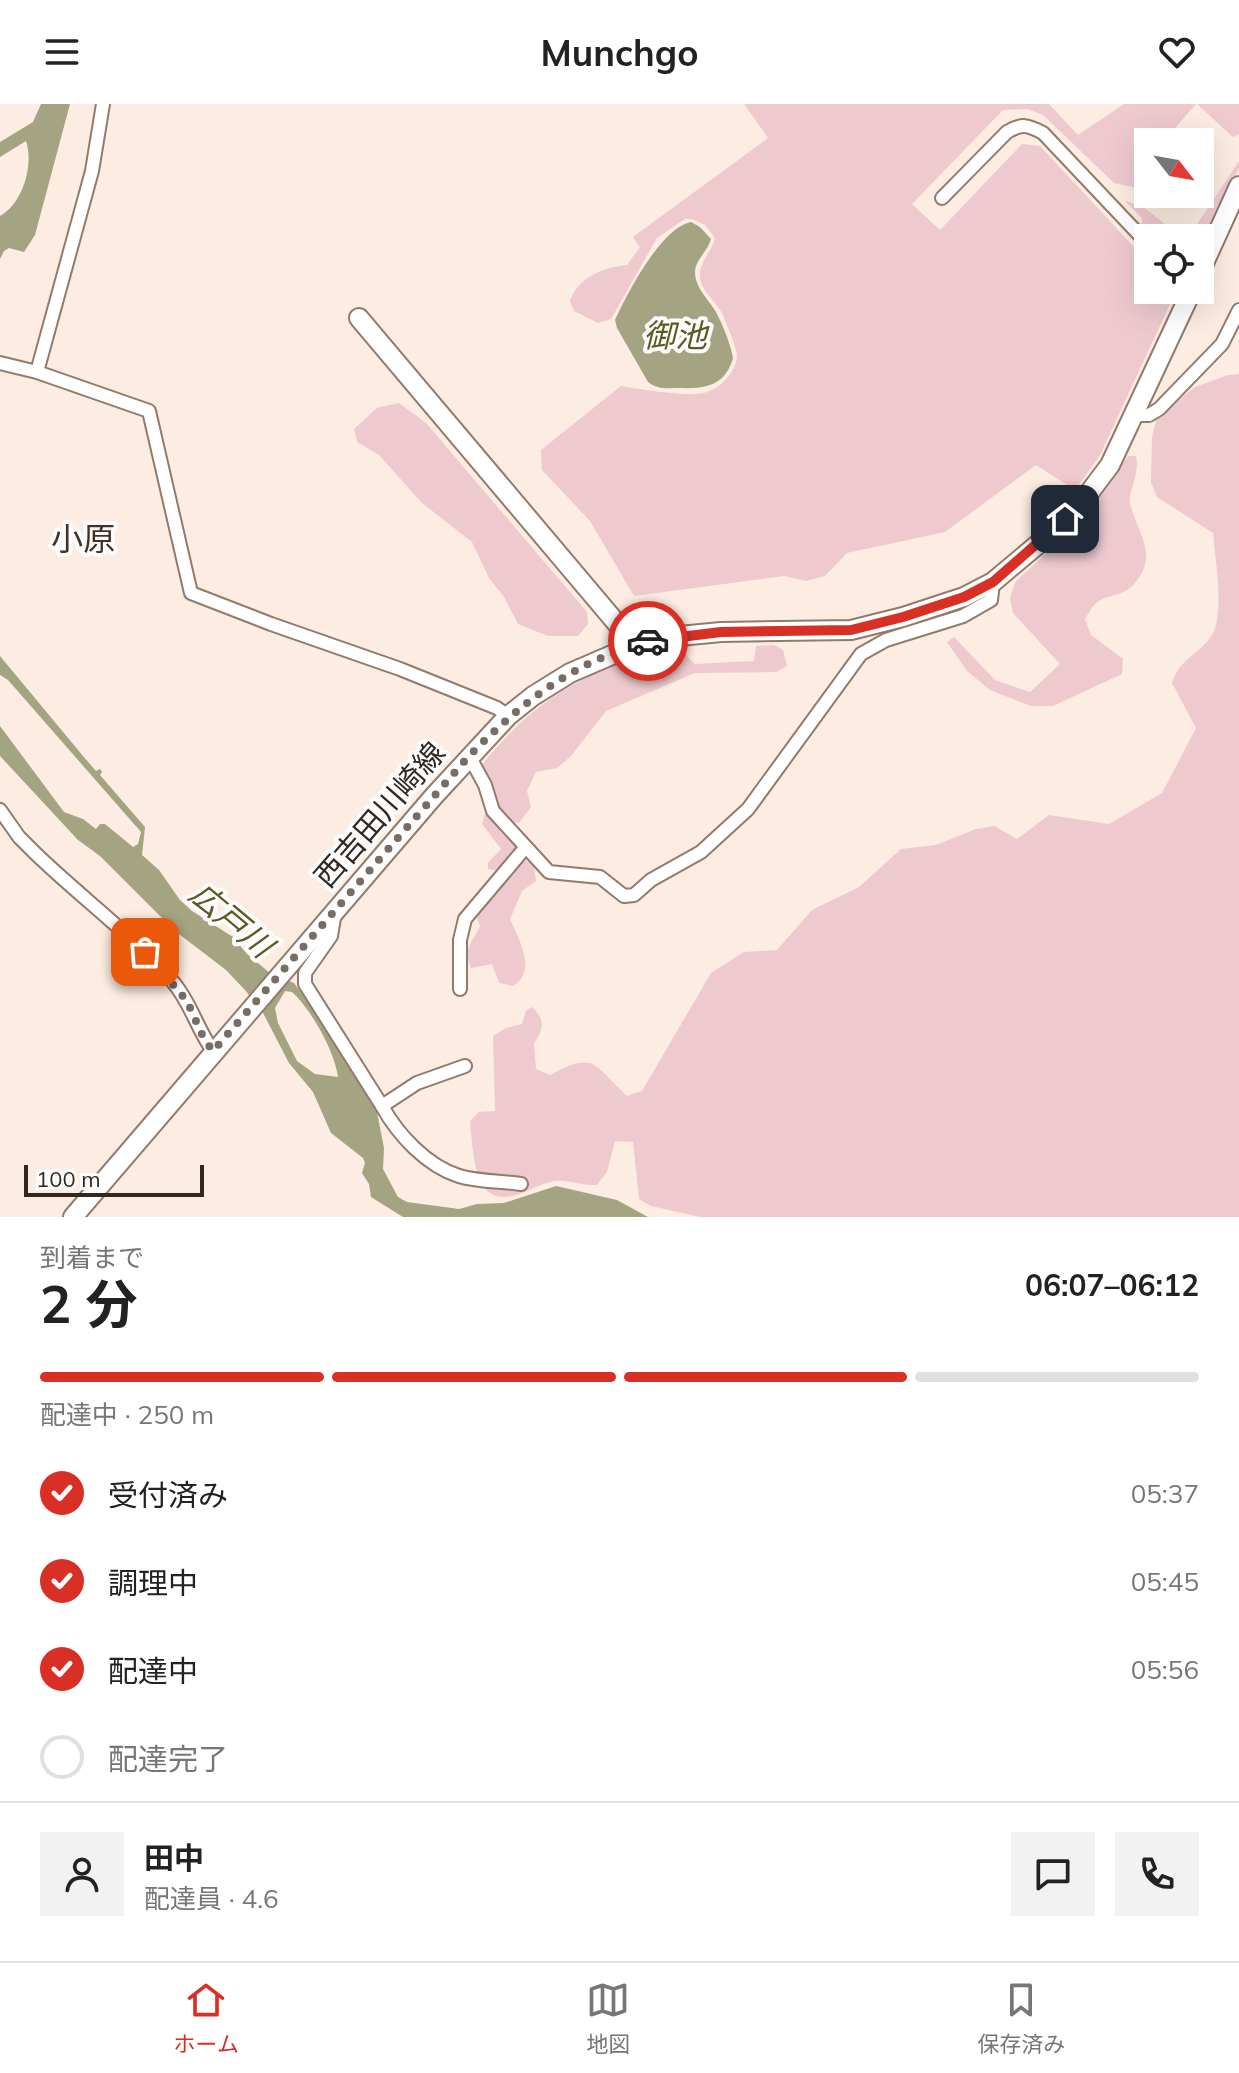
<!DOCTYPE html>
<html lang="ja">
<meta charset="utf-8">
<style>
:root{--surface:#fff;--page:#f2f2f2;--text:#222;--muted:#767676;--line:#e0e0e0;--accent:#d93025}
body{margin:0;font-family:Mulish,"Noto Sans JP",sans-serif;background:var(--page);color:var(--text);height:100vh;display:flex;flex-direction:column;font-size:30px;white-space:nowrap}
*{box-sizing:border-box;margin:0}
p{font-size:26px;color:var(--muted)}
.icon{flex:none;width:44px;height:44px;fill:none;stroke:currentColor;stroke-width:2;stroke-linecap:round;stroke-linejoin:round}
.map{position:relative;height:1113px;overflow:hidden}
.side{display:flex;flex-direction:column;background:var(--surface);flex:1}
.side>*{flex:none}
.needle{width:52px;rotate:121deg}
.buttons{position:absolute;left:1134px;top:24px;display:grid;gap:16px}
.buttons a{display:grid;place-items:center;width:80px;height:80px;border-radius:0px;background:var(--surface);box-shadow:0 8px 32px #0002;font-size:40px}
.scale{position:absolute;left:24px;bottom:20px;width:180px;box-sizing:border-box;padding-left:8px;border:4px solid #312821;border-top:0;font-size:22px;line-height:28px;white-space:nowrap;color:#312821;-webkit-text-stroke:6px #fcfcfc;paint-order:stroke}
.pin{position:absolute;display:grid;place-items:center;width:68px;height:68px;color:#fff;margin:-34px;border-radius:16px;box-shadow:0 4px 12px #0006}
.courier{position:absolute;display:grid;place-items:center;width:80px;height:80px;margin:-40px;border:6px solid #d93025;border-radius:50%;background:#fff;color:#222;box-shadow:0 2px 10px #0007}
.summary em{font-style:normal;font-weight:700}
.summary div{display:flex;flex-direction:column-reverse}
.summary{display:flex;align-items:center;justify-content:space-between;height:136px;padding:0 40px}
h1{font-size:52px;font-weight:700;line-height:60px}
.bar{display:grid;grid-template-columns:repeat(4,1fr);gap:12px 8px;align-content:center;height:96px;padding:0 40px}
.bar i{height:10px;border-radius:6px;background:var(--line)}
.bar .selected{background:var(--accent)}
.bar p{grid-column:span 4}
.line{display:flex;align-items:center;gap:20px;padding:0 40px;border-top:2px solid var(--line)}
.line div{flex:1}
.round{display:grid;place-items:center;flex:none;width:84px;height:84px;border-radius:0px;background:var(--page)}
ol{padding:0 40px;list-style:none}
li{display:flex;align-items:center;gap:24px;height:88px}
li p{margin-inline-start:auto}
li .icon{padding:8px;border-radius:50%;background:var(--accent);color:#fff;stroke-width:4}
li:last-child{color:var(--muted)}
li i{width:44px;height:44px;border:4px solid var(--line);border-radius:50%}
header{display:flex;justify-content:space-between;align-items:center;height:104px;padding:0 40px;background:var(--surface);font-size:36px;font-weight:700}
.dock{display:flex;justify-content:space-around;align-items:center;height:112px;border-top:2px solid var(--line);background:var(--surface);font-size:22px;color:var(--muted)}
.dock a{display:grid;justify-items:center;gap:4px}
.dock .selected{color:var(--accent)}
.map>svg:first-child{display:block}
</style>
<header><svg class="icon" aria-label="menu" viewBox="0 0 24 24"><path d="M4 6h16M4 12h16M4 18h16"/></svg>Munchgo<svg class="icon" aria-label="heart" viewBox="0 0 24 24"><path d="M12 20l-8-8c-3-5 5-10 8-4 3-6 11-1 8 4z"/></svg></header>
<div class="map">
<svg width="1239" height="1113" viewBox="0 0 1239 1113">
<rect width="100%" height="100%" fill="#fcece1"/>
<!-- green -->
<g fill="#eecacf">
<path d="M744 0H1049L1078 31 1124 0H1196L1163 38H1148V72L1138 84 1114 79 1043 11 1027 5 1003 6 912 100 940 126 1022 40 1040 42 1148 158V186H1168L1172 196 1100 351 1075 386 1036 361 945 428 847 449 825 472 806 477 784 472 634 492 590 417 542 366 541 346 621 282C638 285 692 294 707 288 721 284 737 266 737 252 737 243 726 220 723 211 717 198 702 188 700 174 698 159 712 148 715 134L705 121 692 115H685L657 134 611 215 598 219 574 207 570 197C578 173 604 163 627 161L640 143 633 133 768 34Z"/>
<path d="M1197 0H1239V30L1233 33Z"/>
<path d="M1239 57V64L1200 148V134H1188Z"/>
<path d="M1125 97 1142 102 1183 134H1152L1141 122 1142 114Z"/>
<path d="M1239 270V1113H700L651 1102 639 1095 633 1038 615 1037 607 1068 597 1081C583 1082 567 1075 554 1077 538 1080 522 1092 506 1093 472 1096 473 1041 470 1017L479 1008 495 1007 493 932 506 924 522 920 526 907 532 903C545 915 544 925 534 939L536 965 550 971C595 947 593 960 627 992L642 987 711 869 744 848 777 846 812 806 859 783 901 745 936 741 976 725 994 722 1017 735 1049 711 1109 720 1162 689 1196 624 1172 579C1180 554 1199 551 1212 531 1225 508 1215 456 1213 429L1157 393 1151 378 1152 333 1157 313 1195 283 1228 271Z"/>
<path d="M399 299 426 319 587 508 588 520 578 532H548L518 520 504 493 489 474 472 438 422 399 379 351 357 338 354 325 377 304Z"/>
<path d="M1128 352H1136C1140 372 1128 386 1130 399 1137 430 1160 450 1134 480 1123 493 1107 490 1096 499 1092 503 1088 510 1085 515L1091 531 1123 555 1122 570 1053 602H1031L990 586 967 567 947 538 954 533 995 576 1030 588 1060 560 1013 509 1010 494 1015 478 1077 421Z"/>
<path d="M774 541 783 546 787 562 776 568 695 569 606 607 571 652 557 664 536 668 527 687 531 703 519 719 508 718 498 705 481 662C526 606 563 581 629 555 641 550 657 541 670 542 681 543 688 553 695 560L754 557 756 542Z"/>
<path d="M485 710H491L515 739 516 749C508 759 503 769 488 765V759L501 745 482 720Z"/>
<path d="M527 757 534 762 536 777 522 787 510 815C519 837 538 866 513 882L499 879 492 860 471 864C462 843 472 841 480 822L477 815 481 804 520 758Z"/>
</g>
<!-- water -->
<g fill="#a4a482" fill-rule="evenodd">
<path d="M41 0H70L35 131 24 148 9 144 4 147 0 155V112C23 100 34 60 26 37L0 53V38L33 18Z"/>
<path d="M691 118 700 123 711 135C708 147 695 156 695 168 695 186 712 198 718 212 724 224 731 242 733 254 725 282 705 285 680 284 668 284 658 286 648 278L617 224 615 216C628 188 661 124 691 118Z"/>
<path d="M0 552 83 652 96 667 100 665 102 668 100 671 145 723 142 751 159 766 180 796 192 807 233 833 247 850 270 869 294 879 308 898 376 1003 384 1044 383 1065 398 1093 407 1098 459 1105 477 1100 504 1099 556 1082 617 1096 648 1113H403L371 1093 369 1080 362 1069 365 1059 363 1054 331 1029 313 988 289 959 262 907 245 886 226 866 175 827 100 752 78 736 0 652V622L64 708 83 715 96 725 100 720H105L133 743 138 740 141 728 8 576 0 571ZM285 887 292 888C311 905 335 948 338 973L315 970 297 957 278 919 275 904Z"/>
</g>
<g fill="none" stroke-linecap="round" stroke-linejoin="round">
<defs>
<g id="street">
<path d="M942 94 1007 28C1022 19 1028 21 1043 29L1148 140"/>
<path d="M0 259 37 268 149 307 191 489 271 520 400 565 497 604 508 612"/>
<path d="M37 268 92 67 103 0"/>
<path d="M1135 311H1149L1159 305 1222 240 1239 206"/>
<path d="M469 652 485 681 493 707 549 768 600 773 624 792 634 791 651 776 701 748 748 705 861 550 886 536 963 512 991 496 993 478"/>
<path d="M0 706 19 733 34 748C79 792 132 830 173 878 191 899 197 925 213 947"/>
<path d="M335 808 331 832 305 869V880L382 1002"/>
<path d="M460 885V836L465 815 525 744"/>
<path d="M465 962 417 979 382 1002C398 1031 427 1062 459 1072 479 1078 501 1077 521 1080"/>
</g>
<g id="secondary">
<path d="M1200 168 1239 82"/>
<path d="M359 214 635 541"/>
<path d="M73 1113 434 692 508 612 533 592 570 569 635 541 659 534 721 528 851 526 903 513 964 493 993 478 1043 436 1086 393 1110 361 1192 186"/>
</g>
</defs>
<!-- street casing -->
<use href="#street" stroke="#927b6b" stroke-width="16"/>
<!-- secondary casing -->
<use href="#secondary" stroke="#927b6b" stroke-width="22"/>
<!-- street -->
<use href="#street" stroke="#fff" stroke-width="12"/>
<!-- secondary -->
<use href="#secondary" stroke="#fff" stroke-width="18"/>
</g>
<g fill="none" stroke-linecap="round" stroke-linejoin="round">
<!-- done -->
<path stroke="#786d64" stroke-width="8" stroke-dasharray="0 14.4" d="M145 848 187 897 204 935 213 947 469 652C523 597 572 559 648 537"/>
<!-- route -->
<path stroke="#d93025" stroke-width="10" d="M648 537 721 528 851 526 903 513 964 493 993 478 1065 415"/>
</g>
<g text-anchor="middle" stroke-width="8" stroke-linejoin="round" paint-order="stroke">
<!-- street labels -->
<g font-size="30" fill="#312821" stroke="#fcfcfc">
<text transform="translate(380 711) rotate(-49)" y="10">西吉田川崎線</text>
</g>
<!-- water labels -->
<g font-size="32" font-style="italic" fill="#5c5a22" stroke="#fcfcfc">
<text x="675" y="243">御池</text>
<text transform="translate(231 816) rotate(40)" y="11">広戸川</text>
</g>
<!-- neighbourhood labels -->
<g font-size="32" fill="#453122" stroke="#fcfcfc">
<text x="83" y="446">小原</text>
</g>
</g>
</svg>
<div class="buttons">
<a><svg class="needle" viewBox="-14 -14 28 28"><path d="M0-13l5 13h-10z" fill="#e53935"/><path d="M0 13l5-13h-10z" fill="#767676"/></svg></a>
<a><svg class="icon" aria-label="locate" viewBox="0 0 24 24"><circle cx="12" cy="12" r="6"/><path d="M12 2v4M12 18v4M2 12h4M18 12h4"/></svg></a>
</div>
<div class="scale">100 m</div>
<div class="pin" style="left:145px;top:848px;background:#ea580c"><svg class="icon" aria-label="bag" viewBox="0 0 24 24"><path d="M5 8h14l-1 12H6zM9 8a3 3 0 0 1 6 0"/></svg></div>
<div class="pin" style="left:1065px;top:415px;background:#1f2937"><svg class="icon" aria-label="home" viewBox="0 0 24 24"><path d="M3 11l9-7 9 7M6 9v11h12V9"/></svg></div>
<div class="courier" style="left:648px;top:537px"><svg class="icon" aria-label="car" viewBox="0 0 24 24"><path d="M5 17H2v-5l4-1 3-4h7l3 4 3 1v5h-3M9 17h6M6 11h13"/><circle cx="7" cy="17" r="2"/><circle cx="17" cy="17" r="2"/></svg></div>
</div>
<section class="side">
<div class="summary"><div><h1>2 分</h1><p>到着まで</p></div><em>06:07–06:12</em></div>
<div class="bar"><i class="selected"></i><i class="selected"></i><i class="selected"></i><i></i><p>配達中 · 250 m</p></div>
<ol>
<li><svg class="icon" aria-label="check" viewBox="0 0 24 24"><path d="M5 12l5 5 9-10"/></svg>受付済み<p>05:37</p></li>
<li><svg class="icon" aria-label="check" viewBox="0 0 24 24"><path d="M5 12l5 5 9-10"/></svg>調理中<p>05:45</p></li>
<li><svg class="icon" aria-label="check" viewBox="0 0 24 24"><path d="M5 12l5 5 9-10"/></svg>配達中<p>05:56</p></li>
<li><i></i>配達完了</li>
</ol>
<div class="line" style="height:144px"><a class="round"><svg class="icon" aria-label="person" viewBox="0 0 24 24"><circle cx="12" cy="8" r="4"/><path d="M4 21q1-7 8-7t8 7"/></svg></a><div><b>田中</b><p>配達員 · 4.6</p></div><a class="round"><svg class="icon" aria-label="chat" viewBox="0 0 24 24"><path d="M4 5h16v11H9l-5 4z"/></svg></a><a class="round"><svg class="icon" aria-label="phone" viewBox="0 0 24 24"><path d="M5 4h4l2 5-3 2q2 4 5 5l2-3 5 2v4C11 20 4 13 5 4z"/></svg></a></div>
</section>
<nav class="dock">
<a class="selected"><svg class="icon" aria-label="home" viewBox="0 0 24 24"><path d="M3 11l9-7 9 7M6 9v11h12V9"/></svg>ホーム</a>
<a><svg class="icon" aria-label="map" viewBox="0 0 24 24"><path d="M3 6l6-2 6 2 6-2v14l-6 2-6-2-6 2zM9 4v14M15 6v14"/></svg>地図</a>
<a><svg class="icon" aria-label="saved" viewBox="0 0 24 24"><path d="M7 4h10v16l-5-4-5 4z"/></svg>保存済み</a>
</nav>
